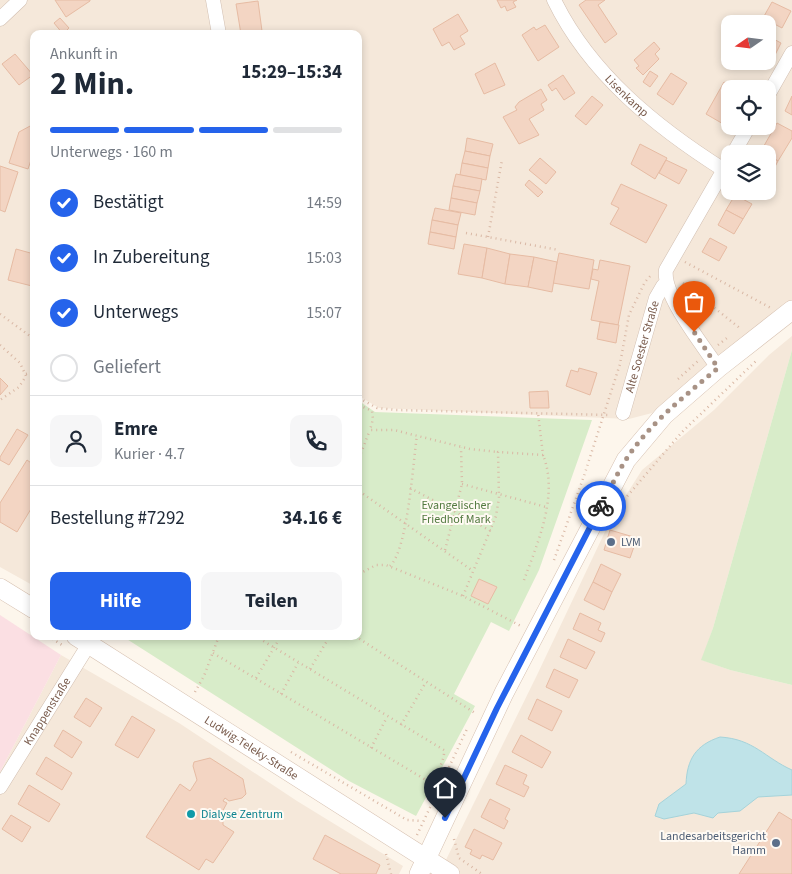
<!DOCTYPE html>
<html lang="de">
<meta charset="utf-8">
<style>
:root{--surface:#fff;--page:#f6f6f7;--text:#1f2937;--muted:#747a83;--line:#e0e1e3;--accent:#2563eb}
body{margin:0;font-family:"Source Sans 3",sans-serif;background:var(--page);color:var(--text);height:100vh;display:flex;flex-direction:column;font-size:19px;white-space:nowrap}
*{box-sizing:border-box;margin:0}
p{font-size:16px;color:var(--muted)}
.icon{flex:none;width:28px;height:28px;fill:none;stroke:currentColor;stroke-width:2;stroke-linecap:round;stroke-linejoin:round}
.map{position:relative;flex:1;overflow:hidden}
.sheet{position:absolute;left:30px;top:30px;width:332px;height:610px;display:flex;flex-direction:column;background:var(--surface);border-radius:10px;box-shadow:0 2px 8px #0003}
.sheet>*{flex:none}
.needle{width:32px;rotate:256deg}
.tools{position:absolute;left:721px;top:15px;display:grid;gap:10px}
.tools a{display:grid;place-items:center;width:55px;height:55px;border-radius:10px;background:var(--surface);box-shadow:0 2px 8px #0003;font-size:25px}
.pin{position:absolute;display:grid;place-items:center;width:42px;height:42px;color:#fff;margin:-51px -21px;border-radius:50% 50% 50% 0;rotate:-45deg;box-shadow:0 0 5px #0007}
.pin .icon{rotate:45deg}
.courier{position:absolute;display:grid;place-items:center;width:50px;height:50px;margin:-25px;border:4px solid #2563eb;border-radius:50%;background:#fff;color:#222;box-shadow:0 1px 6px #0007}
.headline em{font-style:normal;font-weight:700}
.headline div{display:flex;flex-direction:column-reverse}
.headline{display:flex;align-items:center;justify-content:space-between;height:85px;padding:0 20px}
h1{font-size:32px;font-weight:700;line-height:38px}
.bar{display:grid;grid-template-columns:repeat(4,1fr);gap:8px 5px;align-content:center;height:60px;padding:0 20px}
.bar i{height:6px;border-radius:4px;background:var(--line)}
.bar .selected{background:var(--accent)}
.bar p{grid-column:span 4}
.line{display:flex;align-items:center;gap:12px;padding:0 20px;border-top:1px solid var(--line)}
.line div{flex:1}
.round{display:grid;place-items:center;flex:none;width:52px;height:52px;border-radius:10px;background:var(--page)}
ol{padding:0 20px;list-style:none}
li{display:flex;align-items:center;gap:15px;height:55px}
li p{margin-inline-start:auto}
li .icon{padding:5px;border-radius:50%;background:var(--accent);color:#fff;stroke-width:4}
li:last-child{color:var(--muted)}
li i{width:28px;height:28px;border:2px solid var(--line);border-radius:50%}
.button{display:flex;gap:10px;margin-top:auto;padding:10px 20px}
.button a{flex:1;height:58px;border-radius:10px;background:var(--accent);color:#fff;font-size:20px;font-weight:700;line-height:58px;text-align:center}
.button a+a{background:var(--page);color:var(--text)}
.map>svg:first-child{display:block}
</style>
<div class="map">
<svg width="792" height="874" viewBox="0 0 792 874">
<rect width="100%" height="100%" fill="#fdf6ec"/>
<!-- residential -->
<g fill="#f5e8da" fill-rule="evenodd">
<path d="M0 0H792V301L728 349 652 413 629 419 379 408 359 396V34H34V586L0 567ZM730 24H768V61H730ZM730 89H768V126H730ZM730 154H768V191H730Z"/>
<path d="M792 336V350L713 628 702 660 730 670 792 685V874H439L537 675 612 517 642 470 714 410 769 355Z"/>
<path d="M61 655 179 723 297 801 403 866 399 874H0V772Z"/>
</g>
<!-- medical -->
<path fill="#fbdfe3" d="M0 615 61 655 0 772Z"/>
<!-- green -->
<g fill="#d8ecc9">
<path d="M792 350V685L730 670 701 660 713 628Z"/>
<path d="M359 401 375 412 592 420 539 570 509 631 491 622 454 694 475 706 416 816 349 781 122 636H359Z"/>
</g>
<!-- water -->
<path fill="#bfe3e8" stroke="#a5d3da" d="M720 737C754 739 765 758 792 770V795L758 797 740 811 718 813 713 818 694 813 664 819 655 816 659 804 686 784C687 759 696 745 720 737Z"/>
<!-- building -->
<g fill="#f3d5c3" stroke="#e6bba3">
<path d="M55 0H90V1L66 17Z"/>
<path d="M497 0H517L513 2 516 7 507 11 505 6 501 8Z"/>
<path d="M586 0H605L598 5 617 34 605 43 579 5Z"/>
<path d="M258 1 262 31 241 34 236 4Z"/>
<path d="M772 2 791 11 782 28 763 18Z"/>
<path d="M458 14 468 31 460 36 465 44 454 50 449 42 442 46 433 29Z"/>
<path d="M60 18 69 28 63 34 54 23Z"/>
<path d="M545 25 559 47 538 61 522 35 534 27 536 30Z"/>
<path d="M768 36 781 43 770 65 762 61H768Z"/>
<path d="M654 42 660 49 655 54 659 59 643 75 636 68 639 66 634 60Z"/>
<path d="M15 54 33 75 19 85 2 64Z"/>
<path d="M495 63 505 85 484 94 475 74Z"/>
<path d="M650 71 658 76 650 87 643 82Z"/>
<path d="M671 73 687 83 673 105 657 94Z"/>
<path d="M563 75 575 93 564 100 556 88 552 91 548 85Z"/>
<path d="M724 82 736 89H730V116L725 125 706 114Z"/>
<path d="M541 89 547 100 541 104 544 110 529 119 539 135 519 144 503 117 517 110 515 107 519 102Z"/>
<path d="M592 96 603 105 586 125 575 116Z"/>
<path d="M792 96V115L785 111Z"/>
<path d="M777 123 792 131V138L778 161 761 151Z"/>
<path d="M32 125 34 158 31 160 28 169 9 163 19 132Z"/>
<path d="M467 138 493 144 490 156 465 151Z"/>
<path d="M640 144 667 158 655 179 631 164Z"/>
<path d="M465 151 490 156 488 168 462 163Z"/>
<path d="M768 155 778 161 768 180Z"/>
<path d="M540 158 556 172 546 184 529 170Z"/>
<path d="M666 160 687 170 679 184 659 173Z"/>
<path d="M462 163 488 168 486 180 460 175Z"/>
<path d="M0 166 18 172 5 212 0 210Z"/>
<path d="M456 174 482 179 480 191 453 186Z"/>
<path d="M529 180 543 192 538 197 525 185Z"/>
<path d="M621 184 667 205 646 243 610 224 619 208 611 204Z"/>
<path d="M453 186 480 191 477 203 451 198Z"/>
<path d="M735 195 752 204 743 219 726 210Z"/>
<path d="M451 198 477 203 475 215 449 210Z"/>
<path d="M435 208 461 213 458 225 432 220Z"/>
<path d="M726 210 743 219 734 234 718 225Z"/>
<path d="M432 220 458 225 456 237 430 232Z"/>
<path d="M430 232 456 237 454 249 428 244Z"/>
<path d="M710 238 727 247 719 261 702 252Z"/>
<path d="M464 244 487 248 482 278 458 274Z"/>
<path d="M487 248 510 254 505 284 482 278Z"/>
<path d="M16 249 34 254 32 286 8 280Z"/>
<path d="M559 253 594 260 589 289 553 283Z"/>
<path d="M510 254 534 257 528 287 505 284Z"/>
<path d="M534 257 557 262 552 292 528 287Z"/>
<path d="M600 260 630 266 618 325 591 320 599 281 591 279 593 269 598 270Z"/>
<path d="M600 322 619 325 616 343 597 339Z"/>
<path d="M579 368 597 373 590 395 566 386 571 370 578 372Z"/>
<path d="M0 378 8 386 0 395Z"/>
<path d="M548 391 549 408H530L529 392Z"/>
<path d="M17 429 28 435 9 465 0 460V457Z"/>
<path d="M27 460 34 465V504L17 532 0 522V503Z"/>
<path d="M610 530 637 538 630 558 604 550Z"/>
<path d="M601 564 621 574 612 592 593 582Z"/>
<path d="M479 579 497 587 488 604 471 596Z"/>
<path d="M593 582 612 592 604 610 584 600Z"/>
<path d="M580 613 601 623 598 630 605 633 601 642 573 629Z"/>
<path d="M568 639 595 652 586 669 560 657Z"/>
<path d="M554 669 578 680 569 698 546 687Z"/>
<path d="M86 698 102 708 90 727 74 717Z"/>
<path d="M537 699 562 711 552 731 528 719Z"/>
<path d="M132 716 155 730 138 758 115 745Z"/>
<path d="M63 730 82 742 72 758 54 746Z"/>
<path d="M521 735 551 752 542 768 512 752Z"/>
<path d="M46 757 72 773 62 790 36 774Z"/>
<path d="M210 758 243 779 246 794 242 798 229 801 225 798 223 801 227 803 221 814 223 817V825L234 832 213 863 206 859 199 870 146 837 180 784 190 791 197 780 193 766 194 762Z"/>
<path d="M505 765 527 775 523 784 529 787 524 797 496 784Z"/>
<path d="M29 785 60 804 49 822 18 804Z"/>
<path d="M490 799 510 809 505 819 508 821 504 829 481 817Z"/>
<path d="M779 812 792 820V874H739Z"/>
<path d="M11 815 31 827 22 842 2 829Z"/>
<path d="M474 829 502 843 493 860 482 855 480 859 470 854 472 850 465 847Z"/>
<path d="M325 835 380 865 376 874H341L313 859Z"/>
</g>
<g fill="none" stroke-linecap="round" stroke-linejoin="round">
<defs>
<g id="street">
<path d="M213 0 219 34"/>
<path id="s1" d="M554 0C590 74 656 127 724 170"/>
<path d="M0 19 20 0"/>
<path d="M768 95 792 53"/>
<path d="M733 154 749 126"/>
<path d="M718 368C703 345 662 295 666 270L730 159"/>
<path id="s2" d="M623 413 656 298 663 286 666 285"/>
<path id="s3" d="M0 787 94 636"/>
</g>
<g id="secondary">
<path d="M0 588 34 609"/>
<path id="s4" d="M76 636 450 874"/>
<path d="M419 874 504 693 626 460 664 415 718 368 792 310"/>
</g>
</defs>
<!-- street casing -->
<use href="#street" stroke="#d1beb0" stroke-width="15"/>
<!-- secondary casing -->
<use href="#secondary" stroke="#d6c0b0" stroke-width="20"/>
<!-- path -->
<g stroke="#d9b8a5" stroke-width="2.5" stroke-dasharray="1 4" stroke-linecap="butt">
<path d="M466 233 559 250"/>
<path d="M488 237 502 160"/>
<path d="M685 262 771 308"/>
<path d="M683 283 741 329"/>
<path d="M0 314 34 339"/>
<path d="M0 345 20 363 26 376 19 387 0 400"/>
<path d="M718 345 727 338"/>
<path d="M26 374 34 372"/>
<path d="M678 379 698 361"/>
<path d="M359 398 377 408 396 410 611 415"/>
<path d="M359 405 372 411 373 419 370 430H394L470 449 498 452"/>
<path d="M359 458 370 430"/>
<path d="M462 484 546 507"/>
<path d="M410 488 491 531"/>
<path d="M359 491 473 571"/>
<path d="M624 500 682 432 758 359"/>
<path d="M445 550 462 484 461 447"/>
<path d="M554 560 584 476 620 364 629 315 645 282 652 274"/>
<path d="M390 566C408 549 413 462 417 435"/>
<path d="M359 574 376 565H386L463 596 521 626"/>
<path d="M524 580C538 542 559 495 543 455"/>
<path d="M463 596 496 516 499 498 498 452 543 455 538 413"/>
<path d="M48 636 62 645"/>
<path d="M355 636 475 713"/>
<path d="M213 653 426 780C436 777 445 761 444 750L255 636"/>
<path d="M310 669 330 636"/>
<path d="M256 678 281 636"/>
<path d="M195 692 204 676 219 636"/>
<path d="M281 694 298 663"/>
<path d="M401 725 426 682"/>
<path d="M371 748 387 717"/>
<path d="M291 752 407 820 422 821"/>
<path d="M417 835 467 729"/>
<path d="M454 839 459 858 482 874"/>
<path d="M386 854 391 874"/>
</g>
<!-- street -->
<use href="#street" stroke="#fff" stroke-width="14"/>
<!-- secondary -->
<use href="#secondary" stroke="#fff" stroke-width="19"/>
</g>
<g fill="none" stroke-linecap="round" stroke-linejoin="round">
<!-- done -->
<path stroke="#a89285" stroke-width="5" stroke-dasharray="0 9" d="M601 506C610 490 617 473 627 458 651 422 685 396 718 368L694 332"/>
<!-- route -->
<path stroke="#2563eb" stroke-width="6" d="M445 818 497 708 601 506"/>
</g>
<!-- markers -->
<g fill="#5c6f8a" stroke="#fffaf3" stroke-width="2">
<circle cx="611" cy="542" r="5"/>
<circle cx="776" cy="843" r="5"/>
</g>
<circle fill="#0f9aa8" stroke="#fffaf3" stroke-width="2" cx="191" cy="814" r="5"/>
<g text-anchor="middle" stroke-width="4" stroke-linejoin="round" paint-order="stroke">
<!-- street labels -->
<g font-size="12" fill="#7a5c4d" stroke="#fffaf3">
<text dy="4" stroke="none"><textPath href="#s1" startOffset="121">Lisenkamp</textPath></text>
<text dy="4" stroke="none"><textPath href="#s2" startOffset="69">Alte Soester Straße</textPath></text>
<text dy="4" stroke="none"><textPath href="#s3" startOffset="89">Knappenstraße</textPath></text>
<text dy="4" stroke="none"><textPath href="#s4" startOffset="208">Ludwig-Teleky-Straße</textPath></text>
</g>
<!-- park labels -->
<g font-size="12" fill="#537a41" stroke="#fffaf3">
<text x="456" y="509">Evangelischer<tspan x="456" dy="14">Friedhof Mark</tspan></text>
</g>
<!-- service labels -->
<g font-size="12" fill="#4e5e75" stroke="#fffaf3" text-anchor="start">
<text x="621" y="546">LVM</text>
<text x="766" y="840" text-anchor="end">Landesarbeitsgericht<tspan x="766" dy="14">Hamm</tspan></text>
</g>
<!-- culture labels -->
<g font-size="12" fill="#0d838f" stroke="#fffaf3" text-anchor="start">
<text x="201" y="818">Dialyse Zentrum</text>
</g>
</g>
</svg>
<div class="tools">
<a><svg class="needle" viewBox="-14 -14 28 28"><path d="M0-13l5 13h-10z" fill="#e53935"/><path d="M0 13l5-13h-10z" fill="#747a83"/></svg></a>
<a><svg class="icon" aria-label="locate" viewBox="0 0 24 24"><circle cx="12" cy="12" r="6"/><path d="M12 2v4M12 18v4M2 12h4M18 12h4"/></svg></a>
<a><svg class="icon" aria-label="layers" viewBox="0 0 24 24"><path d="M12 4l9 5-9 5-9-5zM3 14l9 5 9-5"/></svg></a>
</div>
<div class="pin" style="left:694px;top:332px;background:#ea580c"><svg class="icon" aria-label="bag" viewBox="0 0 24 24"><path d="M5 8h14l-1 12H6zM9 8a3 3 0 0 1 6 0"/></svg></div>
<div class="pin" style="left:445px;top:818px;background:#1f2937"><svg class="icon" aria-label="home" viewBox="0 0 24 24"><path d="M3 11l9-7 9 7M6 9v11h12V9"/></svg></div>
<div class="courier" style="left:601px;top:506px"><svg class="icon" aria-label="bike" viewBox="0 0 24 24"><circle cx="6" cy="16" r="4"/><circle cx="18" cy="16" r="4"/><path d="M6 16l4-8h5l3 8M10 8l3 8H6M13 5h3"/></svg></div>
<section class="sheet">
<div class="headline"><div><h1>2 Min.</h1><p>Ankunft in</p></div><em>15:29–15:34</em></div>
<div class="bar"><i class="selected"></i><i class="selected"></i><i class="selected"></i><i></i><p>Unterwegs · 160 m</p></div>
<ol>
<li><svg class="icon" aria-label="check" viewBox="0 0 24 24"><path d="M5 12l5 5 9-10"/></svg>Bestätigt<p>14:59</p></li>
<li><svg class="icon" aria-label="check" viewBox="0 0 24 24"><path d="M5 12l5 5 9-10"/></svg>In Zubereitung<p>15:03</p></li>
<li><svg class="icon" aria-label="check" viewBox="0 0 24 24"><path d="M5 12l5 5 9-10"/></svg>Unterwegs<p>15:07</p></li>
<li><i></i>Geliefert</li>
</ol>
<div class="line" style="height:90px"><a class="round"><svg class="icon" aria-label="person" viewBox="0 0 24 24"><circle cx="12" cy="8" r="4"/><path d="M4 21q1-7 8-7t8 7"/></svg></a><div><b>Emre</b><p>Kurier · 4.7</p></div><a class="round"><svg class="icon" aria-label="phone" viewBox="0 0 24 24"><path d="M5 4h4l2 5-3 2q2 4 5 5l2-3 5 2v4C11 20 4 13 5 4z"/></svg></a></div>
<div class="line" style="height:65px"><div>Bestellung #7292</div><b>34.16 €</b></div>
<div class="button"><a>Hilfe</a><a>Teilen</a></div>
</section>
</div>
